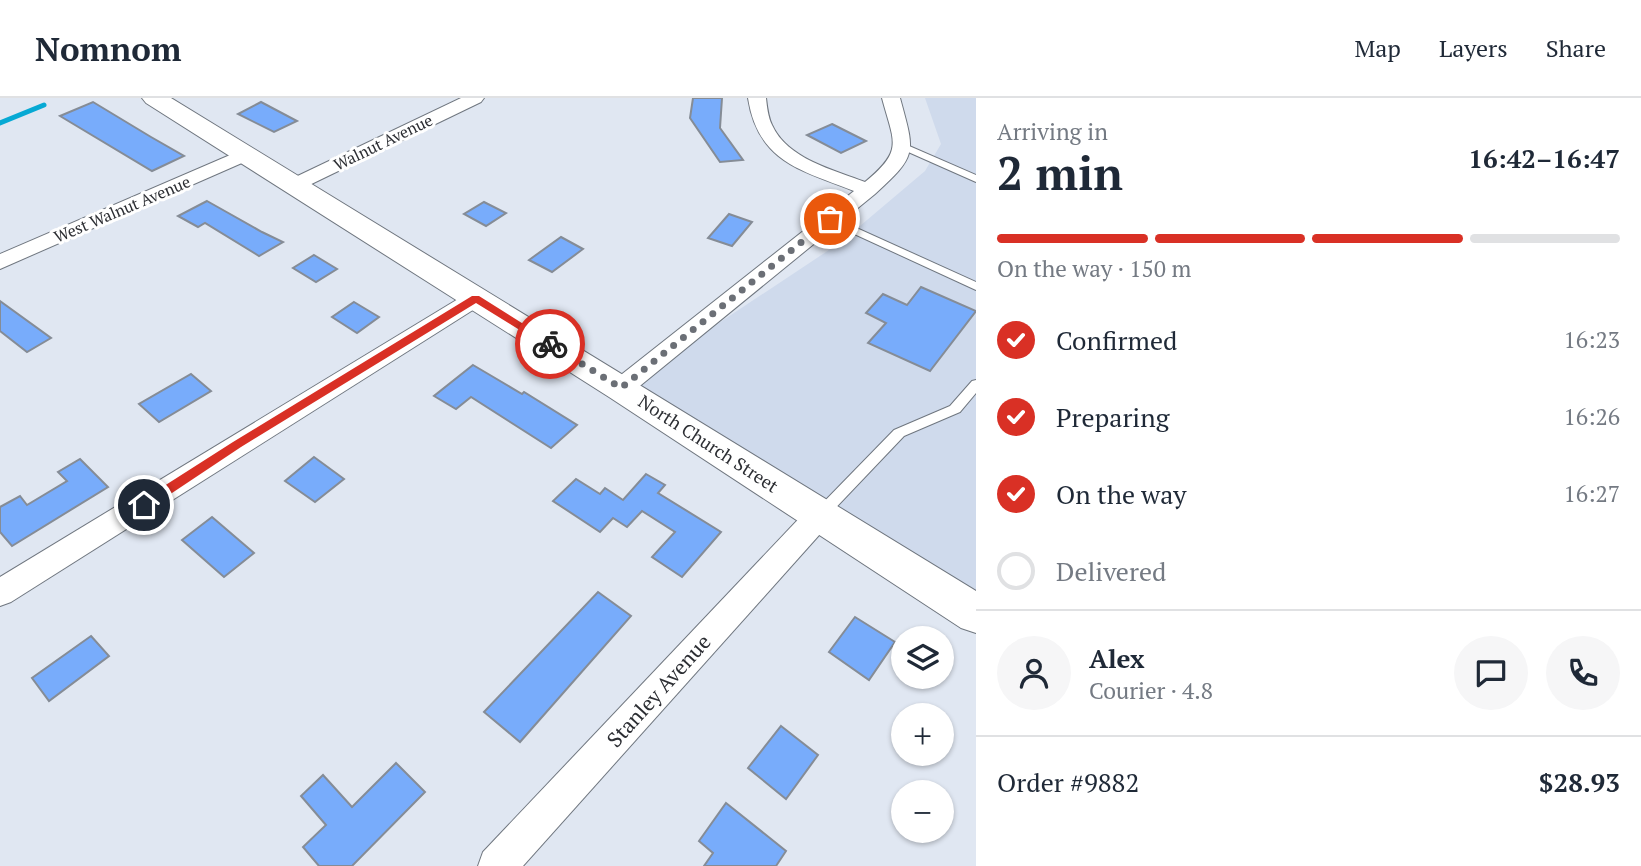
<!DOCTYPE html>
<meta charset="utf-8">
<style>
:root{--surface:#fff;--page:#f6f6f7;--text:#1f2937;--muted:#747a83;--line:#e0e1e3;--accent:#d93025}
body{margin:0;font-family:"PT Serif",serif;background:var(--page);color:var(--text);height:100vh;display:flex;flex-direction:column;font-size:26px;white-space:nowrap}
*{box-sizing:border-box;margin:0}
p{font-size:23px;color:var(--muted)}
.icon{flex:none;width:38px;height:38px;fill:none;stroke:currentColor;stroke-width:2;stroke-linecap:round;stroke-linejoin:round}
.map{position:relative;flex:1;overflow:hidden}
.sheet{display:flex;flex-direction:column;background:var(--surface);width:665px}
.sheet>*{flex:none}
.fabs{position:absolute;left:891px;top:528px;display:grid;gap:14px}
.fabs a{display:grid;place-items:center;width:63px;height:63px;border-radius:50%;background:var(--surface);box-shadow:0 2px 5px #0004;font-size:35px}
.pin{position:absolute;display:grid;place-items:center;width:60px;height:60px;color:#fff;margin:-30px;border:4px solid #fff;border-radius:50%;box-shadow:0 2px 7px #0007}
.courier{position:absolute;display:grid;place-items:center;width:70px;height:70px;margin:-35px;border:5px solid #d93025;border-radius:50%;background:#fff;color:#222;box-shadow:0 2px 9px #0007}
.head em{font-style:normal;font-weight:700}
.head div{display:flex;flex-direction:column-reverse}
.head{display:flex;align-items:center;justify-content:space-between;height:119px;padding:0 21px}
h1{font-size:46px;font-weight:700;line-height:52px}
.bar{display:grid;grid-template-columns:repeat(4,1fr);gap:10px 7px;align-content:center;height:84px;padding:0 21px}
.bar i{height:9px;border-radius:5px;background:var(--line)}
.bar .active{background:var(--accent)}
.bar p{grid-column:span 4}
.line{display:flex;align-items:center;gap:18px;padding:0 21px;border-top:2px solid var(--line)}
.line div{flex:1}
.round{display:grid;place-items:center;flex:none;width:74px;height:74px;border-radius:37px;background:var(--page)}
ol{padding:0 21px;list-style:none}
li{display:flex;align-items:center;gap:21px;height:77px}
li p{margin-inline-start:auto}
li .icon{padding:7px;border-radius:50%;background:var(--accent);color:#fff;stroke-width:4}
li:last-child{color:var(--muted)}
li i{width:38px;height:38px;border:4px solid var(--line);border-radius:50%}
header{display:flex;align-items:center;gap:42px;box-sizing:border-box;height:98px;padding:0 35px;background:var(--surface);border-bottom:2px solid var(--line)}
header strong{font-size:33px}
nav{display:flex;gap:38px;margin-inline-start:auto;font-size:24px}
main{display:flex;flex:1;min-height:0}
.map>svg:first-child{display:block}
</style>
<header>
<strong>Nomnom</strong>
<nav><a>Map</a><a>Layers</a><a>Share</a></nav>
</header>
<main>
<div class="map">
<svg width="976" height="768" viewBox="0 0 976 768">
<rect width="100%" height="100%" fill="#e0e7f2"/>
<!-- built -->
<path fill="#cfdaec" d="M925 0H976V506L621 290 841 144 925 73 941 46Z"/>
<g fill="none" stroke-linecap="round" stroke-linejoin="round">
<!-- stream -->
<path stroke="#06a9d4" stroke-width="5" d="M0 25 44 7"/>
</g>
<!-- building -->
<g fill="#78acfb" stroke="#858c96" stroke-width="2">
<path d="M693 0H722L720 30 743 62 720 64 690 20Z"/>
<path d="M93 4 151 39 184 58 152 73 60 18Z"/>
<path d="M261 4 297 23 274 34 238 16Z"/>
<path d="M832 26 866 43 841 55 807 37Z"/>
<path d="M207 103 262 134 283 144 259 158 205 125 198 129 178 118Z"/>
<path d="M484 104 506 115 486 128 464 116Z"/>
<path d="M729 116 752 124 732 148 708 140Z"/>
<path d="M561 139 583 151 552 174 529 162Z"/>
<path d="M314 157 337 171 316 184 293 170Z"/>
<path d="M921 189 976 213 930 273 868 245 886 225 866 215 883 196 907 207Z"/>
<path d="M0 203 51 240 27 254 0 233Z"/>
<path d="M354 204 379 219 357 235 332 219Z"/>
<path d="M473 267 522 296 524 294 577 327 551 350 471 299 456 311 434 298Z"/>
<path d="M191 276 211 293 159 324 139 306Z"/>
<path d="M314 359 344 381 315 404 285 383Z"/>
<path d="M80 361 108 389 12 448 0 434V409L20 398 27 407 67 383 58 374Z"/>
<path d="M646 376 665 387 658 395 721 434 682 479 652 459 675 434 642 413 627 429 613 420 600 434 553 403 576 381 600 396 605 390 623 402Z"/>
<path d="M212 419 254 455 224 479 182 442Z"/>
<path d="M598 494 631 518 520 644 484 614Z"/>
<path d="M855 519 895 544 869 582 829 554Z"/>
<path d="M91 538 109 558 49 603 32 580Z"/>
<path d="M781 628 818 657 786 701 748 670Z"/>
<path d="M396 665 425 694 352 768H319L303 749 326 727 301 698 323 677 352 709Z"/>
<path d="M726 705 786 753 776 768H704L713 755 699 743Z"/>
</g>
<g fill="none" stroke-linecap="round" stroke-linejoin="round">
<defs>
<g id="lane">
<path d="M900 44 976 77V84L897 49 895 47Z"/>
<path d="M830 118 976 184V192L826 123 825 121Z"/>
<path d="M976 282V295L960 314 904 338 825 421H815L813 417 815 413 894 332 950 308 972 283Z"/>
</g>
<g id="street">
<path d="M461 0H484L481 4 299 92H285L282 88 285 84Z"/>
<path d="M748 0H766C767 9 768 19 772 27 787 61 834 72 865 84 904 52 894 45 882 0H900C915 55 918 57 875 96L630 296 621 299 612 296 608 290 612 284 854 93C801 72 758 64 748 0Z"/>
<path d="M244 51 253 57 251 61 0 171V156Z"/>
<path d="M476 193 484 195 487 200 484 205 11 504 0 508V479L468 195Z"/>
<path d="M819 406 829 410 833 418 829 426 523 768H478L483 754 809 410Z"/>
</g>
<path id="secondary" d="M142 0H171L976 493V535L961 530 609 299 146 5Z"/>
</defs>
<!-- lane casing -->
<use href="#lane" stroke="#6f767f" stroke-width="2"/>
<!-- street casing -->
<use href="#street" stroke="#6f767f" stroke-width="2"/>
<!-- secondary casing -->
<use href="#secondary" stroke="#6f767f" stroke-width="2"/>
<!-- lane -->
<use href="#lane" fill="#fff" fill-rule="evenodd"/>
<!-- street -->
<use href="#street" fill="#fff" fill-rule="evenodd"/>
<!-- secondary -->
<use href="#secondary" fill="#fff" fill-rule="evenodd"/>
</g>
<!-- route -->
<path fill="#d93025" d="M472 198H479L555 246 547 249 476 205 241 349 148 411H139V404L233 344Z"/>
<g fill="none" stroke-linecap="round" stroke-linejoin="round">
<!-- done -->
<path stroke="#6b6f76" stroke-width="7" stroke-dasharray="0 12.6" d="M550 246 621 290 830 121"/>
</g>
<g text-anchor="middle" stroke-width="6" stroke-linejoin="round" paint-order="stroke">
<!-- far-street labels -->
<g font-size="16" fill="#2c2e33" stroke="#fff">
<text transform="translate(383 44) rotate(-26)" y="6">Walnut Avenue</text>
<text transform="translate(122 111) rotate(-23)" y="6">West Walnut Avenue</text>
</g>
<!-- street labels -->
<g font-size="18" fill="#2c2e33" stroke="#fff">
<text transform="translate(708 346) rotate(33)" y="6">North Church Street</text>
</g>
<!-- near-street labels -->
<g font-size="21" fill="#2c2e33" stroke="#fff">
<text transform="translate(659 593) rotate(-48)" y="7">Stanley Avenue</text>
</g>
</g>
</svg>
<div class="fabs">
<a><svg class="icon" aria-label="layers" viewBox="0 0 24 24"><path d="M12 4l9 5-9 5-9-5zM3 14l9 5 9-5"/></svg></a>
<a>+</a>
<a>−</a>
</div>
<div class="pin" style="left:830px;top:121px;background:#ea580c"><svg class="icon" aria-label="bag" viewBox="0 0 24 24"><path d="M5 8h14l-1 12H6zM9 8a3 3 0 0 1 6 0"/></svg></div>
<div class="pin" style="left:144px;top:407px;background:#1f2937"><svg class="icon" aria-label="home" viewBox="0 0 24 24"><path d="M3 11l9-7 9 7M6 9v11h12V9"/></svg></div>
<div class="courier" style="left:550px;top:246px"><svg class="icon" aria-label="bike" viewBox="0 0 24 24"><circle cx="6" cy="16" r="4"/><circle cx="18" cy="16" r="4"/><path d="M6 16l4-8h5l3 8M10 8l3 8H6M13 5h3"/></svg></div>
</div>
<section class="sheet">
<div class="head"><div><h1>2 min</h1><p>Arriving in</p></div><em>16:42–16:47</em></div>
<div class="bar"><i class="active"></i><i class="active"></i><i class="active"></i><i></i><p>On the way · 150 m</p></div>
<ol>
<li><svg class="icon" aria-label="check" viewBox="0 0 24 24"><path d="M5 12l5 5 9-10"/></svg>Confirmed<p>16:23</p></li>
<li><svg class="icon" aria-label="check" viewBox="0 0 24 24"><path d="M5 12l5 5 9-10"/></svg>Preparing<p>16:26</p></li>
<li><svg class="icon" aria-label="check" viewBox="0 0 24 24"><path d="M5 12l5 5 9-10"/></svg>On the way<p>16:27</p></li>
<li><i></i>Delivered</li>
</ol>
<div class="line" style="height:126px"><a class="round"><svg class="icon" aria-label="person" viewBox="0 0 24 24"><circle cx="12" cy="8" r="4"/><path d="M4 21q1-7 8-7t8 7"/></svg></a><div><b>Alex</b><p>Courier · 4.8</p></div><a class="round"><svg class="icon" aria-label="chat" viewBox="0 0 24 24"><path d="M4 5h16v11H9l-5 4z"/></svg></a><a class="round"><svg class="icon" aria-label="phone" viewBox="0 0 24 24"><path d="M5 4h4l2 5-3 2q2 4 5 5l2-3 5 2v4C11 20 4 13 5 4z"/></svg></a></div>
<div class="line" style="height:91px"><div>Order #9882</div><b>$28.93</b></div>
</section>
</main>
